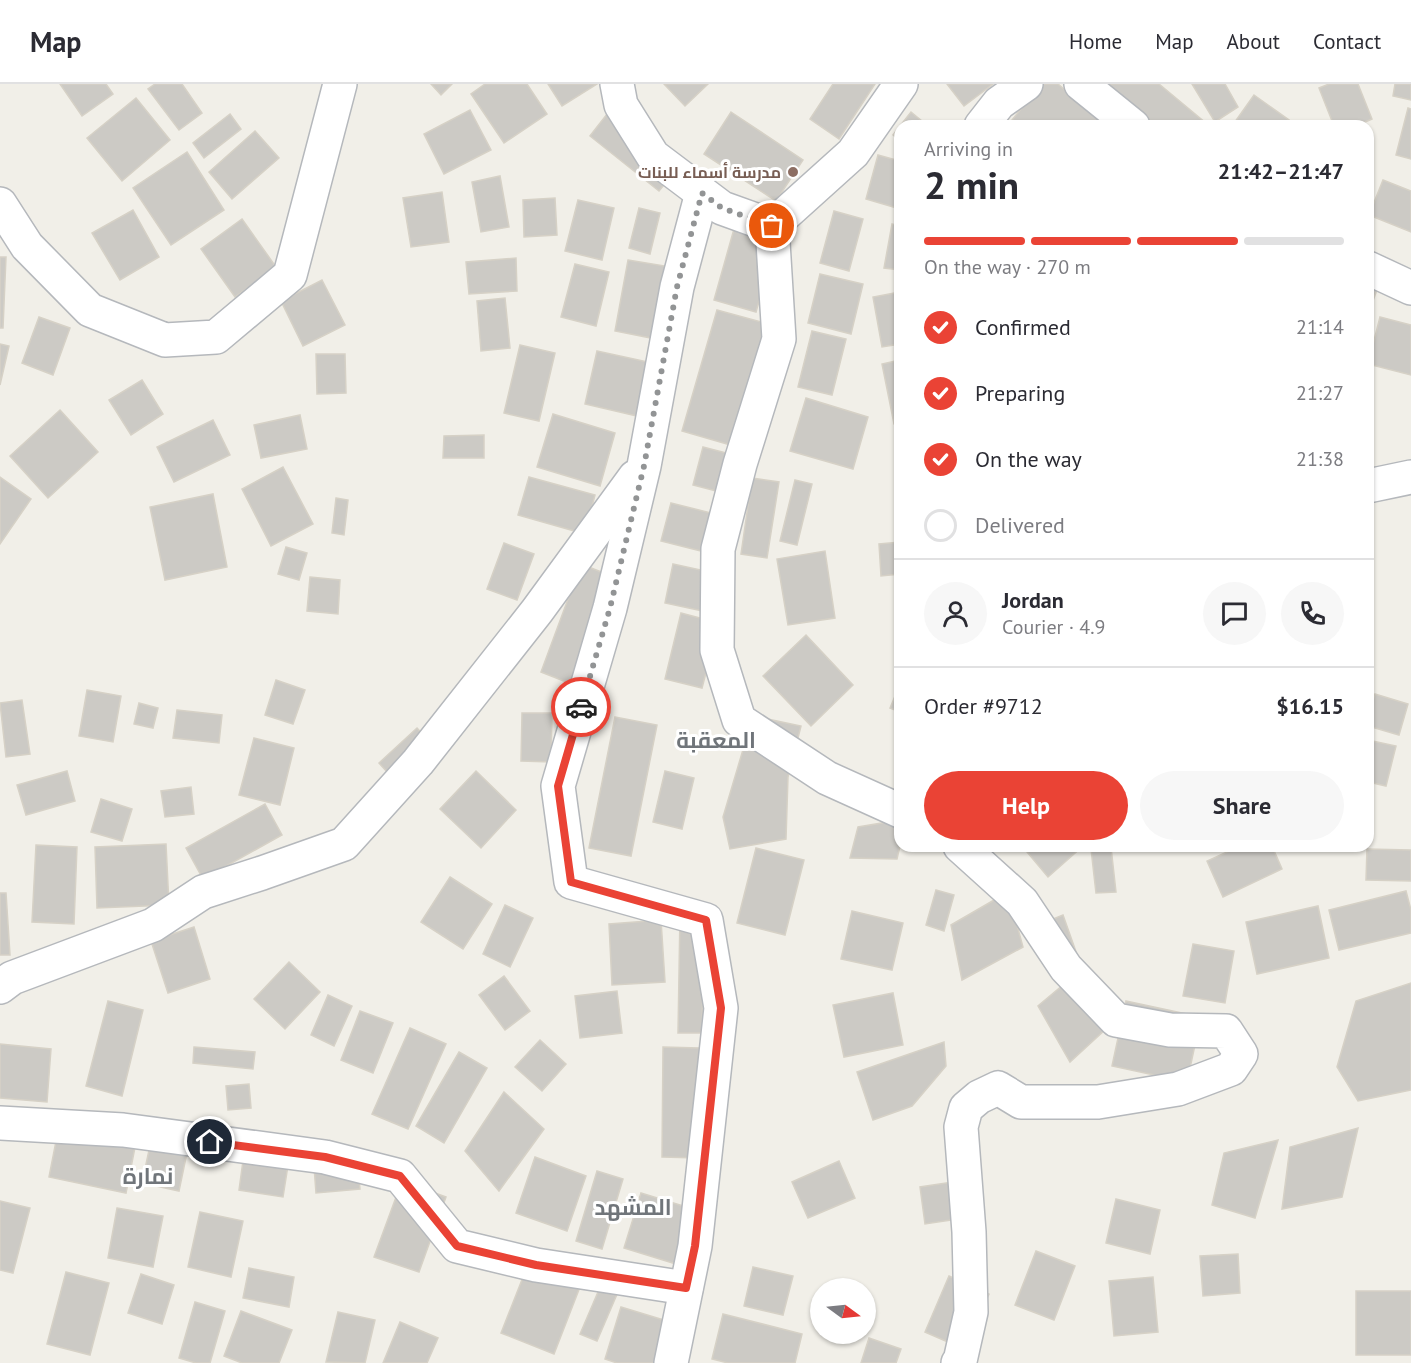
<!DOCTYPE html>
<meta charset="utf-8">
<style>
:root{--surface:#fff;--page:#f7f7f7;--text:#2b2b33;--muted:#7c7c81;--line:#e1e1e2;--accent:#ea4335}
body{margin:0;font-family:"PT Sans",Cairo,sans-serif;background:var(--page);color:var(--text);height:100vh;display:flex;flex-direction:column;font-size:22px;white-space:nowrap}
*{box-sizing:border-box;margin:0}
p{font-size:20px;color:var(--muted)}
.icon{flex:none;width:33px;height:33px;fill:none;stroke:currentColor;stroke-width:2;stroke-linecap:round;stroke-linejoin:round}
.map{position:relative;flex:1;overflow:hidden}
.panel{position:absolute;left:894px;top:36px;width:480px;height:732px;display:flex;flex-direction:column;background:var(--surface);border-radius:18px;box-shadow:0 2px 4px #0004}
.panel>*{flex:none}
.needle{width:39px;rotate:105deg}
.controls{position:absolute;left:810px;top:1194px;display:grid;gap:12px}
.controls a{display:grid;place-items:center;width:66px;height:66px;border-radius:50%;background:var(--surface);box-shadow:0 2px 4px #0004;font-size:30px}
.pin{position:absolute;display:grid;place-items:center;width:51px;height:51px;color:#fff;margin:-26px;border:3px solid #fff;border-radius:50%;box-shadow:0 2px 6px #0007}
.courier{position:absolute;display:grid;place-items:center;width:60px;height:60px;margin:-30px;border:4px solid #ea4335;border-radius:50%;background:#fff;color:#222;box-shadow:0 2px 8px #0007}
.summary em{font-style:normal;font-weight:600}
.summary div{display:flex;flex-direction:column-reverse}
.summary{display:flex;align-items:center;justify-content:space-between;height:102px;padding:0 30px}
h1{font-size:39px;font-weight:600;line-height:45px}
.bar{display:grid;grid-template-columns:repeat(4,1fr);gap:9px 6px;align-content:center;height:72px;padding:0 30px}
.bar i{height:8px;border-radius:4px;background:var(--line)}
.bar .current{background:var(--accent)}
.bar p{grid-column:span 4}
.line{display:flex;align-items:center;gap:15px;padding:0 30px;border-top:2px solid var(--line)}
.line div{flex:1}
.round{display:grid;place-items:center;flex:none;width:63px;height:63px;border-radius:32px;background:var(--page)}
ol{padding:0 30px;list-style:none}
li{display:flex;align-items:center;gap:18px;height:66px}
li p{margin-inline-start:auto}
li .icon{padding:6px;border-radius:50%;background:var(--accent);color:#fff;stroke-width:4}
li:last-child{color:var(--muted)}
li i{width:33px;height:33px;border:3px solid var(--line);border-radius:50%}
.action{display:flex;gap:12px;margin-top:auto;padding:12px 30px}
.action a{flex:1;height:69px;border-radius:36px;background:var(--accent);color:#fff;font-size:24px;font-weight:600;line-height:69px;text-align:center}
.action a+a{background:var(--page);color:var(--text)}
header{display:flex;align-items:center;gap:36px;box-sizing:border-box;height:84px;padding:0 30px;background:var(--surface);border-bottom:2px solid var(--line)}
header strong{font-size:28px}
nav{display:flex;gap:33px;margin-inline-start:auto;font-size:21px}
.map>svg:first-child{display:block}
</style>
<header>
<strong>Map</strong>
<nav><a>Home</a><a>Map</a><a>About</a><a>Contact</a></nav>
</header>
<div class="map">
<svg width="1411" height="1279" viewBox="0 0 1411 1279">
<rect width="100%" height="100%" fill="#f1efe8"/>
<!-- building -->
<g fill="#cccac5" stroke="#d6d1c6" stroke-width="1.5">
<path d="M60 0H106L113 10 82 32Z"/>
<path d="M155 0H182L202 29 179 46 148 5Z"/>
<path d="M431 0H452L441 11Z"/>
<path d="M485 0H527L547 30 504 59 471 10Z"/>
<path d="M548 0H597L562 22Z"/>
<path d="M664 0H708L685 22Z"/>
<path d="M833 0H875L839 55 810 35Z"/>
<path d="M947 0H993L964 22Z"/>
<path d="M1041 0H1058L1101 37 1097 42H1009L1008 41Z"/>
<path d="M1101 0H1159L1207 40 1206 42H1147Z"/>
<path d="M1192 0H1225L1238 23 1215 38Z"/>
<path d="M1329 0H1358L1372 35 1356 42H1334L1319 4Z"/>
<path d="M1395 0H1411V16L1393 12Z"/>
<path d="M1254 11 1289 36 1284 42H1232Z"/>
<path d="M136 14 170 56 122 97 87 54Z"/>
<path d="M1408 24 1411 25V75L1396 71Z"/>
<path d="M611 25 681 80 659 107 590 52Z"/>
<path d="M470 26 491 66 444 90 424 50Z"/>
<path d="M731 28 803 76 776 117 704 70Z"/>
<path d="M911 28 928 42H900Z"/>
<path d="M230 30 241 45 204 74 193 59Z"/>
<path d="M900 42V57L893 51Z"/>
<path d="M255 47 279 74 232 115 209 88Z"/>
<path d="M187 68 224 126 171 161 133 104Z"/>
<path d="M878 71 900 77V125L866 115Z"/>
<path d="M500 92 509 143 481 148 472 98Z"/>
<path d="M1383 96 1411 107V148L1369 131Z"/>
<path d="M442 108 449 158 411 163 403 114Z"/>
<path d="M555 114 557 151 524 153 523 116Z"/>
<path d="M578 116 614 124 602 176 565 167Z"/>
<path d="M639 124 660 129 650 170 629 164Z"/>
<path d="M133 126 159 173 120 196 92 149Z"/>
<path d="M834 127 863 135 849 187 820 179Z"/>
<path d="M242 135 276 183 235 213 201 165Z"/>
<path d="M892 140 900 142V186L884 184Z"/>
<path d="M734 145 776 157 756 228 714 216Z"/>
<path d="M0 173H6L3 244H0Z"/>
<path d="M516 174 517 207 469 210 466 178Z"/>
<path d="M628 176 665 182 651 254 615 247Z"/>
<path d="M575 180 609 188 596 242 561 233Z"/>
<path d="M820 190 863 200 851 250 808 239Z"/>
<path d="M322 196 345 241 303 262 281 217Z"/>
<path d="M1368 202 1377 206 1368 230Z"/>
<path d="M900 208V260L882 263 873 213Z"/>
<path d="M505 214 510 264 481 267 477 217Z"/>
<path d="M717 226 769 240 734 362 682 347Z"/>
<path d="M39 233 70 244 53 291 22 279Z"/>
<path d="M1380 233 1411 241V291L1368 280Z"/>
<path d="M812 247 846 255 832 311 798 303Z"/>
<path d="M0 260 9 262 0 301Z"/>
<path d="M520 261 555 269 539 337 504 329Z"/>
<path d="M597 267 648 278 637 332 585 320Z"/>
<path d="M316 270H345L346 309 317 310Z"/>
<path d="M900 276V339L894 340 882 280Z"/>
<path d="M142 296 163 330 131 351 109 316Z"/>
<path d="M806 314 868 333 853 385 790 367Z"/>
<path d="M60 326 98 368 48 414 10 372Z"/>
<path d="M553 330 615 349 600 402 537 383Z"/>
<path d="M300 331 307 365 261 374 254 341Z"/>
<path d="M213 336 230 371 174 398 157 363Z"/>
<path d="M484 351V374H443L444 352Z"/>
<path d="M703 363 738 372 728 410 693 401Z"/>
<path d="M283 383 313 440 271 462 242 405Z"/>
<path d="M0 393 31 415 0 460Z"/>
<path d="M529 393 595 411 585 450 518 431Z"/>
<path d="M752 394 779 398 767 474 741 470Z"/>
<path d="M795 396 812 400 797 461 780 457Z"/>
<path d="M213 410 227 483 165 496 150 423Z"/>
<path d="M336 414 348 416 344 451 332 449Z"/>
<path d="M671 419 715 430 705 468 661 457Z"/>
<rect x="1368" y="450" width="5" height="33"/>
<path d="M900 458V490L881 492 879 460Z"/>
<path d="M504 459 534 470 517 516 487 505Z"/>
<path d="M286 463 307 469 299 496 278 490Z"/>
<path d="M825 467 835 534 788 541 777 475Z"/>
<path d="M581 480 614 493 574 601 541 588Z"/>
<path d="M673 480 710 488 703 527 665 519Z"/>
<path d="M310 493 340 496 338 530 307 527Z"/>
<path d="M681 529 719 539 702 604 665 595Z"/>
<path d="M806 551 853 601 811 642 763 592Z"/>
<path d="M276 596 305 606 293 640 265 631Z"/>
<path d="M900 600V628L890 624Z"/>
<path d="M87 606 121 612 113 658 79 652Z"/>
<path d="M1375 610 1408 620 1399 651 1368 642V631Z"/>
<path d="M22 616 30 670 6 673 0 619Z"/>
<path d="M139 619 158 624 153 644 134 640Z"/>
<path d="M177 626 222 631 219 659 173 654Z"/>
<path d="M522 629H552L551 678 521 677Z"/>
<path d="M753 632 801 642 788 693 786 755 730 765 723 733Z"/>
<path d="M615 633 657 641 631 772 589 764Z"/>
<path d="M417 644 437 666 399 701 379 679Z"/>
<path d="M254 654 294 664 280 721 239 711Z"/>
<path d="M1368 656 1396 662 1386 702 1368 698Z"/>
<path d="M67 687 75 717 26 731 17 701Z"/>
<path d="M476 687 516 726 481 764 440 725Z"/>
<path d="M665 687 694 694 682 745 653 738Z"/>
<path d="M191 703 194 730 165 733 161 707Z"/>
<path d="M101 715 132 725 122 757 91 748Z"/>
<path d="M265 720 282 751 203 795 186 764Z"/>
<path d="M900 736V762L897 775 850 774 858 743Z"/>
<path d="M166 760 169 821 97 824 95 763Z"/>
<path d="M36 761 77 763 74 840 32 838Z"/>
<path d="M1022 762H1083L1048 793Z"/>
<path d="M1240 762H1272L1282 785 1223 813 1207 777Z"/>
<path d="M1111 763 1116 808 1096 809 1091 765Z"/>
<path d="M756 764 804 776 785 851 737 839Z"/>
<path d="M1367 765 1411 766V797L1366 796Z"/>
<path d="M450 793 492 820 463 865 421 838Z"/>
<path d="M936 806 954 811 944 847 926 841Z"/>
<path d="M1406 807 1411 826V849L1339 866 1329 826Z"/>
<path d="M1008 808 1023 863 962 896 951 841Z"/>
<path d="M0 809H6L10 871H0Z"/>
<path d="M505 821 533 834 510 883 483 870Z"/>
<path d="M1318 822 1329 874 1257 890 1246 838Z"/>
<path d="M852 827 903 839 892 886 841 875Z"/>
<path d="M680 830 704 831 702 949H678Z"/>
<path d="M1063 831 1080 879 1048 837Z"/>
<path d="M661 836 665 898 612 901 609 840Z"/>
<path d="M194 843 210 895 168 909 151 857Z"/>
<path d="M1193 860 1234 867 1225 919 1183 912Z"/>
<path d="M289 878 320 908 285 945 254 915Z"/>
<path d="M1081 886 1108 943 1070 978 1038 922Z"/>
<path d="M504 892 530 927 505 946 479 911Z"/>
<path d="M1411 899V1006L1358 1017 1337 983 1356 917Z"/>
<path d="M617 907 622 949 580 954 575 912Z"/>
<path d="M893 909 903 961 844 973 833 921Z"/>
<path d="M328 911 352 922 334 962 311 951Z"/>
<path d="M108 917 143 926 122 1012 86 1002Z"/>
<path d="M1126 917 1201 933 1187 998 1112 982Z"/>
<path d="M360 927 393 939 373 989 341 976Z"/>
<path d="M410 944 446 960 408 1045 372 1030Z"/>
<path d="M540 956 566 980 542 1007 515 983Z"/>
<path d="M944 958 946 982 912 1022 873 1036 857 988Z"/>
<path d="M0 960 51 965 47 1018 0 1014Z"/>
<path d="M194 963 255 968 253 985 193 979Z"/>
<path d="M663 963 699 964 698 1074 662 1073Z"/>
<path d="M459 968 487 984 444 1059 416 1042Z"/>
<path d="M249 1000 251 1024 228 1026 226 1002Z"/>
<path d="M504 1008 544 1045 499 1107 465 1067Z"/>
<path d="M60 1037 137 1053 126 1109 49 1093Z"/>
<path d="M1358 1044 1342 1113 1282 1125 1290 1063Z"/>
<path d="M152 1052 189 1059 179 1107 142 1099Z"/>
<path d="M1278 1056 1255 1134 1212 1121 1224 1069Z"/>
<path d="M245 1062 290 1069 283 1113 239 1106Z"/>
<path d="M356 1065 360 1105 316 1109 313 1069Z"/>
<path d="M535 1073 586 1092 567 1147 516 1129Z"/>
<path d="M839 1077 855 1114 808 1134 792 1098Z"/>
<path d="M597 1087 623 1095 602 1165 576 1157Z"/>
<path d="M402 1097 446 1113 419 1188 374 1173Z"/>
<path d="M959 1097 964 1134 925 1140 920 1103Z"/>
<path d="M641 1109 693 1125 676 1180 624 1164Z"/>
<path d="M1116 1115 1160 1126 1150 1170 1106 1159Z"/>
<path d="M0 1117 30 1124 13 1189 0 1186Z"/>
<path d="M117 1124 163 1132 153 1183 108 1174Z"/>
<path d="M200 1128 243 1137 231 1193 188 1183Z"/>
<path d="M1036 1167 1075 1182 1054 1236 1015 1221Z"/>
<path d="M1238 1170 1240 1209 1203 1212 1200 1172Z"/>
<path d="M527 1183 580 1203 554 1270 501 1249Z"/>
<path d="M753 1183 793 1192 783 1231 744 1222Z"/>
<path d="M249 1184 294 1193 289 1223 243 1214Z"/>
<path d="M66 1188 109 1199 90 1271 47 1260Z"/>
<path d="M141 1190 174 1201 162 1240 128 1229Z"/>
<path d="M949 1192 989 1210 964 1265 925 1248Z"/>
<path d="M1153 1193 1158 1248 1114 1252 1109 1197Z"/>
<path d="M604 1194 621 1201 597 1257 580 1250Z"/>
<rect x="1356" y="1207" width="55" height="64"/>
<path d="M195 1218 225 1227 210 1279H196L179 1274Z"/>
<path d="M621 1223 677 1240 665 1279H617L605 1275Z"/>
<path d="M241 1227 292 1246 279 1279H242L224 1272Z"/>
<path d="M338 1228 375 1236 365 1279 326 1278Z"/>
<path d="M723 1230 802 1250 795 1279H728L712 1275Z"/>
<path d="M400 1238 438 1254 427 1279H383Z"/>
<path d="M869 1254 901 1265 896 1279H861Z"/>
</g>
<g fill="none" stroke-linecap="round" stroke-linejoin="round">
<defs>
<g id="minor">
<path d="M617 0 621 21 653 72 722 124 772 142"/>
<path d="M1081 0 1133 42"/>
<path d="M981 42 999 19 1026 0"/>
<path d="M0 120 27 162 90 226 165 256 216 253 290 191 340 0"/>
<path d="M772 142 779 255 740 380 718 465 717 566 739 636 827 694 900 727"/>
<path d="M772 142 853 69 901 0"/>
<path d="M1368 184 1411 204"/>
<path d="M1368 402 1411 393"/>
<path d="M0 903 12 894 153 841 203 808 262 789 344 760 418 678 537 527 635 393"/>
<path d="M0 1039 123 1046 325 1073 400 1092 457 1162 536 1181 686 1204"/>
<path d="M671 1279 695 1162 721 924 706 836 571 798 558 702 610 524 644 382 677 203 702 109"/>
<path d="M958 1279 960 1277 971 1228 969 1148 961 1043 966 1024 979 1013 998 1004 1021 1018H1098L1178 1005 1231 985 1241 970 1226 947 1170 946 1116 936 1066 884 1022 818 960 762"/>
</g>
</defs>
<!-- minor casing -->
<use href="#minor" stroke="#b5b8bc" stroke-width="36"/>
<!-- minor -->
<use href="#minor" stroke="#fff" stroke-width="33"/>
</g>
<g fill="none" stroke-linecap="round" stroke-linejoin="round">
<!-- done -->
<path stroke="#929495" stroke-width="6" stroke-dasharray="0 10.8" d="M581 623 610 524 644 382 677 203 702 109 722 124 772 142"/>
<!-- route -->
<path stroke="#ea4335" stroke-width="8" d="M210 1058 325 1073 400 1092 457 1162 536 1181 686 1204 695 1162 721 924 706 836 571 798 558 702 581 623"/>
</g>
<!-- markers -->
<circle fill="#8d6e63" stroke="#fff" stroke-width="2" cx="793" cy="88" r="6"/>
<g text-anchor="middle" stroke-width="6" stroke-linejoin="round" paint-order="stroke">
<!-- education labels -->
<g font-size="16" font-weight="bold" fill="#785e54" stroke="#fff" text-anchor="end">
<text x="781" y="94">مدرسة أسماء للبنات</text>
</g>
<!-- district labels -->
<g font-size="22" font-weight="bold" fill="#70757a" stroke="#fff">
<text x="716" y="664">المعقبة</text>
<text x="148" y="1100">نمارة</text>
<text x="633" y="1131">المشهد</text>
</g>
</g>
</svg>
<div class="controls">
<a><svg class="needle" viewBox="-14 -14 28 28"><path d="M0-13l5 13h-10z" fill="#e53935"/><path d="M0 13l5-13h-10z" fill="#7c7c81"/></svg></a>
</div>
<div class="pin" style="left:772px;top:142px;background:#ea580c"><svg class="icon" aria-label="bag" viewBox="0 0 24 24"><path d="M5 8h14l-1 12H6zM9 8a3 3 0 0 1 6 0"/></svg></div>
<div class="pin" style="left:210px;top:1058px;background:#1f2937"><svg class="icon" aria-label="home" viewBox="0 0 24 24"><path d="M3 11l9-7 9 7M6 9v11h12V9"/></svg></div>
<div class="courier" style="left:581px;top:623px"><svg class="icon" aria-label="car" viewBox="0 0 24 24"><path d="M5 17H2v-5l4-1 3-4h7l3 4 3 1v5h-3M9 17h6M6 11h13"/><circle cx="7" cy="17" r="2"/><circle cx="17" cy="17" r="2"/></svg></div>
<section class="panel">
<div class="summary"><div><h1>2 min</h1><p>Arriving in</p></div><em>21:42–21:47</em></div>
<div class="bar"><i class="current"></i><i class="current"></i><i class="current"></i><i></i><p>On the way · 270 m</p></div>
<ol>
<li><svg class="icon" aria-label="check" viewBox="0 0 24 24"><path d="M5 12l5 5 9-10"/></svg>Confirmed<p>21:14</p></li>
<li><svg class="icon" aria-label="check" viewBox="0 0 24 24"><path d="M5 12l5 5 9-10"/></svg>Preparing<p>21:27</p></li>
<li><svg class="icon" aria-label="check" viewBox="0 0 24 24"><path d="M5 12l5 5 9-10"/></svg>On the way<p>21:38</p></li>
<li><i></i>Delivered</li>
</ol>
<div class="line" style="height:108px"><a class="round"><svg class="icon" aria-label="person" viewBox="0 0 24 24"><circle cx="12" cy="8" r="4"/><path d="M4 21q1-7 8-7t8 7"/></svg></a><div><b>Jordan</b><p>Courier · 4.9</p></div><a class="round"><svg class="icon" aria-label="chat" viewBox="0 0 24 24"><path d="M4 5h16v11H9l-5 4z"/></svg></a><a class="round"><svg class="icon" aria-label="phone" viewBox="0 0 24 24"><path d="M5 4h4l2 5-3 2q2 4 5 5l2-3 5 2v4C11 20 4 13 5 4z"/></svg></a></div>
<div class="line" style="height:78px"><div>Order #9712</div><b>$16.15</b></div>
<div class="action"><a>Help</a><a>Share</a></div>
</section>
</div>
